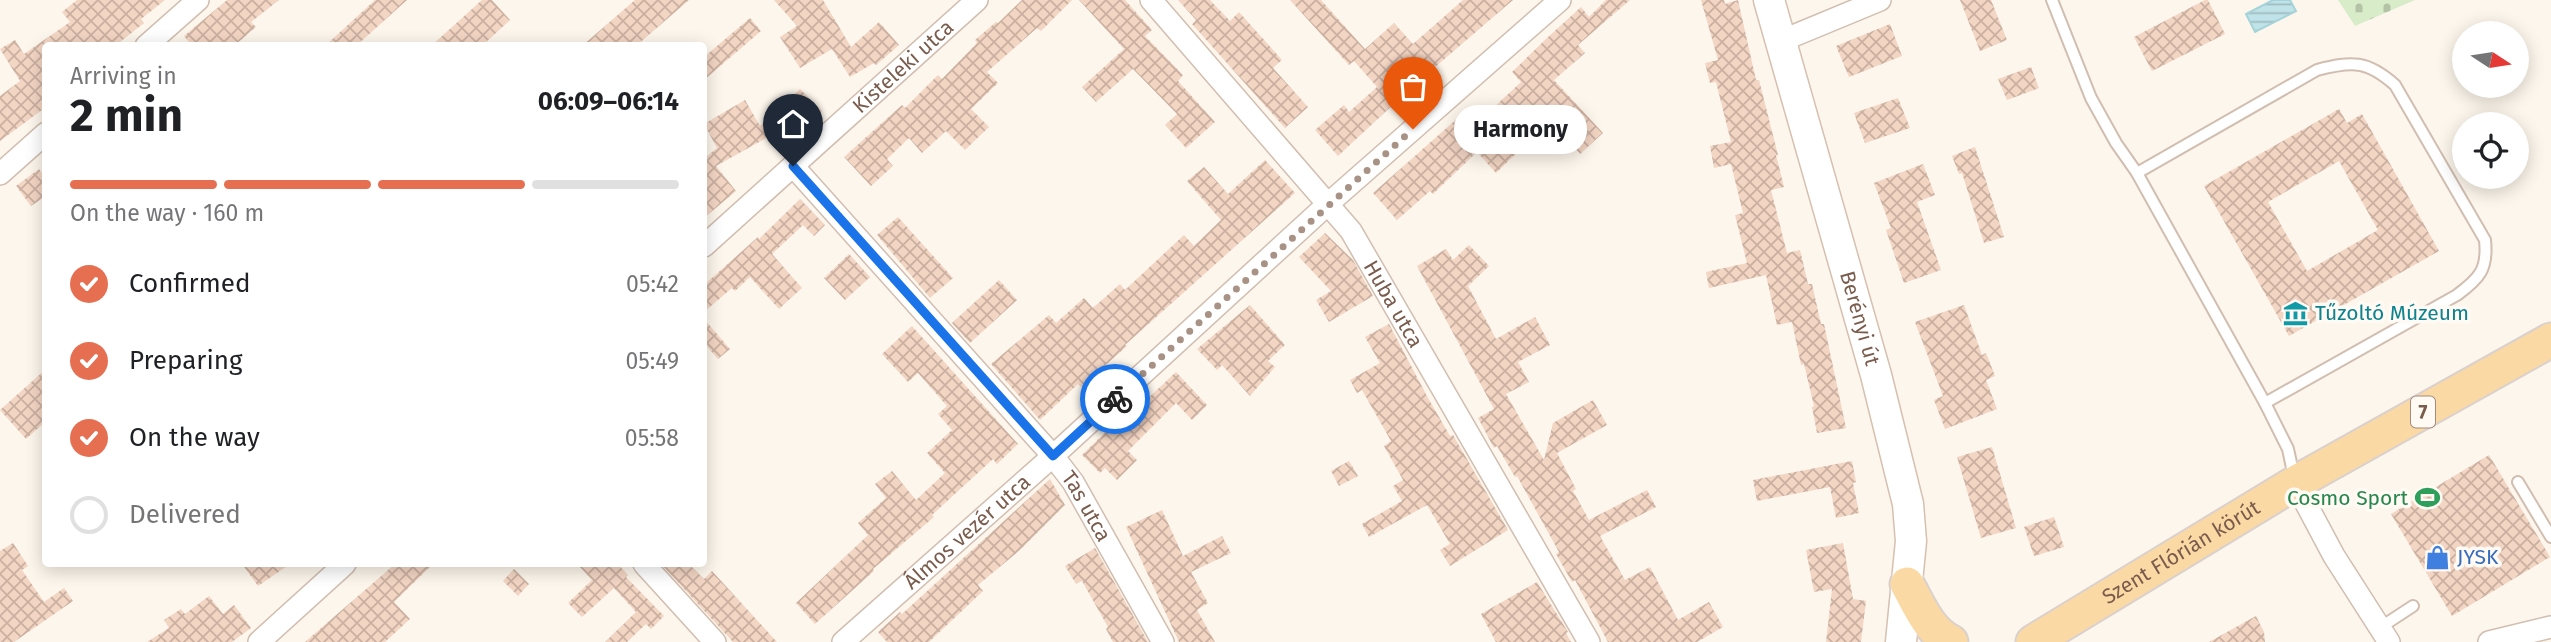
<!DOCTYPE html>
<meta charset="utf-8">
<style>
:root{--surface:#fff;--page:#f6f6f6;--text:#202124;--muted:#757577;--line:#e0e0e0;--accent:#e76f51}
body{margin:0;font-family:"Fira Sans",sans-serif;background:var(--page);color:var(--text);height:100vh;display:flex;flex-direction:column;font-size:26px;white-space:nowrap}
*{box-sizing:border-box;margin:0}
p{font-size:23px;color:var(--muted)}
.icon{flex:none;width:38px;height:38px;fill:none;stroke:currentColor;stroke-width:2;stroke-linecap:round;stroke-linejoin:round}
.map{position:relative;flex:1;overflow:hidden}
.side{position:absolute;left:42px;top:42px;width:665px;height:525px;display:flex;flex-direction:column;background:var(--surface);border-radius:7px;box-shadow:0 4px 18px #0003}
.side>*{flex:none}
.needle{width:46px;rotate:102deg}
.buttons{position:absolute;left:2452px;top:21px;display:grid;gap:14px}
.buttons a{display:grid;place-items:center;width:77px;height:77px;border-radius:50%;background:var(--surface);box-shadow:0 4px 18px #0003;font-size:35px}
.pin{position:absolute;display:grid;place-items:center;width:60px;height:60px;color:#fff;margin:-72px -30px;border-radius:50% 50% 50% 0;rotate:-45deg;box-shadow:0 0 7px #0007}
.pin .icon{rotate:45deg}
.courier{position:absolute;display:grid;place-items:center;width:70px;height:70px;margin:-35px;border:5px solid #1a73e8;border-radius:50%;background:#fff;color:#222;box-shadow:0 2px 9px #0007}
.bubble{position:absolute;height:49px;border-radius:24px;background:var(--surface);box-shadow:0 4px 18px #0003;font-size:23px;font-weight:700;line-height:49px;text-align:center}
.overview em{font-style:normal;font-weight:700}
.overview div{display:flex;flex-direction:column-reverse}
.overview{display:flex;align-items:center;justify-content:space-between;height:119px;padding:0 28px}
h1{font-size:46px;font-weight:700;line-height:52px}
.bar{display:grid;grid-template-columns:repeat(4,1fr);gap:10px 7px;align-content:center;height:84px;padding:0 28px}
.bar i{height:9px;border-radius:5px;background:var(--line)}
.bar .current{background:var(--accent)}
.bar p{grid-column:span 4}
ol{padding:0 28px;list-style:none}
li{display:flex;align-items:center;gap:21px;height:77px}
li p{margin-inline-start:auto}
li .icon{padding:7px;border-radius:50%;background:var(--accent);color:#fff;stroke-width:4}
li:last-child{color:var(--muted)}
li i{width:38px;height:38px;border:4px solid var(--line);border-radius:50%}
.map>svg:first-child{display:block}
</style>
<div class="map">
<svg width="2551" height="642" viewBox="0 0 2551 642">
<defs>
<pattern id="cemetery-stones" width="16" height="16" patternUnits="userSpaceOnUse" patternTransform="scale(1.75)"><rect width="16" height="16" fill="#d8ecc9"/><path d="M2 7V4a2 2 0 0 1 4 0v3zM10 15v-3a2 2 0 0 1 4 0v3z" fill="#b4c2a5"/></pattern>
<pattern id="water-rules" width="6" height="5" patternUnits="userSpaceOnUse" patternTransform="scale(1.75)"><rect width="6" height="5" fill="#bfe3e8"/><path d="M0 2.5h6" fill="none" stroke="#a0bbbe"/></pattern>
<pattern id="building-cross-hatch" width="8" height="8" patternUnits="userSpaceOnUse" patternTransform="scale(1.75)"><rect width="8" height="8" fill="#f3d5c3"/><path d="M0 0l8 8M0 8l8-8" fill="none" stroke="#cab0a1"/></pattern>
</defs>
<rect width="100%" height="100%" fill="#fdf6ec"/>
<!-- cemetery -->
<path fill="url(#cemetery-stones)" d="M2338 0H2415L2355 26Z"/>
<!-- water -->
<path fill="url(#water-rules)" stroke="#a5d3da" stroke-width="2" d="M2273 0H2290L2296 11 2255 32 2246 14Z"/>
<!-- building -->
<g fill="url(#building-cross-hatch)" fill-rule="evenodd">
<path d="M77 0H165L141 19 144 23 115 46H46V107L0 141V96L20 81 0 49 15 40 24 54 70 22 62 12Z"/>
<path d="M227 0H279L251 22 256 27 234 46H192L184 36Z"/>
<path d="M375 0H407L356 46H325Z"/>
<path d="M482 0H492L510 20 482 46H431Z"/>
<path d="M635 0H689L636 46H582Z"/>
<path d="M774 0H823L851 47 879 22 899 45 876 65 874 63 850 77 832 49 800 68 780 37 797 26Z"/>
<path d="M1022 0H1072L1041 31 1037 28 987 72 998 83 971 109 989 127 965 150 946 131 922 153 909 138 887 159 893 166 871 186 844 157 902 105 905 108 938 75 942 79 977 43 975 40 996 22 998 23Z"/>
<path d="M1079 0H1125L1152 30 1145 36 1183 75 1178 81 1215 122 1186 148 1165 125 1177 114 1133 69 1096 102 1082 87 1124 49Z"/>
<path d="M1178 0H1210L1230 21 1239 12 1282 60 1273 68 1308 107 1285 128 1192 24 1196 20Z"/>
<path d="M1290 0H1321L1365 49 1394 23 1413 44 1463 0H1513L1434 68 1435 70 1414 89 1412 87 1338 156 1315 130 1344 105 1349 112 1377 87 1354 61 1349 65Z"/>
<path d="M1606 0H1630L1578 45 1585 53 1554 80 1603 133 1580 154 1557 129 1531 153 1524 146 1496 173 1477 152 1433 194 1430 191 1397 220 1373 193 1468 109 1478 122 1521 82 1512 72 1547 38 1581 7 1589 17Z"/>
<path d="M1701 0H1724L1725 4 1738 0 1756 80H1759L1778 155H1776L1784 187 1771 190 1787 253 1800 250 1808 284H1812L1821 324H1824L1846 428 1817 433 1812 407 1814 406 1804 364 1801 365 1792 322 1777 325 1766 275 1709 288 1706 272 1747 263 1735 215 1743 213 1731 164 1714 168 1710 146 1731 142 1716 82 1710 83 1705 63 1718 60Z"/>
<path d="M1960 0H1991L2007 40 1980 51Z"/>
<path d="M2205 0H2208L2225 34 2152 71 2134 37Z"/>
<path d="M750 18 761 31 704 80V57Z"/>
<path d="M1890 24 1902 56 1849 77 1836 46Z"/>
<path d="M2031 67 2039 88 2007 100 1998 79Z"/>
<path d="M800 89 822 111 794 138 784 128 716 166 736 191 704 218V152L707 156 717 148 704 124 745 100 760 126Z"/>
<path d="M1898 98 1910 128 1865 143 1854 113Z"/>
<path d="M2339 109 2347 123 2362 114 2439 251 2289 336 2204 186ZM2339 161 2378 230 2307 271 2268 202Z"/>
<path d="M1975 147 2004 237 1984 243 1962 173 1959 174 1952 156Z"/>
<path d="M1265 160 1295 193 1125 345 1127 346 1081 387 1078 384 1040 420 991 364 1049 315 1056 323 1084 298 1093 308 1120 284 1125 290 1184 235 1194 246 1221 220 1187 181 1204 167 1228 194Z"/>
<path d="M1923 164 1935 195 1917 202 1941 270 1904 283 1886 230 1891 228 1874 183Z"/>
<path d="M39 169 46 178V196L31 206 16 186Z"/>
<path d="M800 199 825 225 814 236 803 225 772 254 802 288 779 309 750 277 735 291 732 288 704 312V285L758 237 759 239Z"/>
<path d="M898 217 953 278 930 298 877 235Z"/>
<path d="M1325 233 1353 260 1373 296 1329 322 1316 300 1331 291 1299 257Z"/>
<path d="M1469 245 1489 266 1468 286 1496 339 1535 317 1550 345 1518 362 1529 382 1506 394 1544 460 1553 423 1593 400 1607 425 1557 453 1576 489 1573 491 1589 520 1647 490 1656 507 1600 536 1625 580 1650 567 1678 620 1709 602 1723 627 1697 642H1608L1575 580 1572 582 1556 554 1559 552 1517 476 1515 477 1497 446 1494 448 1478 418 1494 409 1417 266 1446 249 1453 260Z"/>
<path d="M849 254 870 277 845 300 824 278Z"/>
<path d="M999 280 1017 300 970 343 952 323Z"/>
<path d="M1250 305 1285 345 1268 361 1275 367 1250 396 1222 365 1217 370 1197 349Z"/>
<path d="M1964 305 1982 355 1986 353 1995 376 1986 380 1997 409 1945 429 1934 400 1943 396 1915 322Z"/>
<path d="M704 319 730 349 718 359 704 343Z"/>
<path d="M1389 324 1428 398 1450 436 1453 435 1508 530 1450 566 1440 550 1450 544 1427 505 1369 537 1362 524 1402 501 1393 486 1403 480 1384 446 1391 441 1362 390 1357 393 1350 380 1380 363 1365 337Z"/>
<path d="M912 326 1018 444 997 464 993 459 932 515 934 517 873 569 874 571 815 624 796 603 868 535 858 523 886 498 875 484 892 471 916 500 945 473 927 453 952 430 938 414 947 406 918 373 908 382 882 354Z"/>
<path d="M46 369V421L26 439 0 410Z"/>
<path d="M1176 372 1207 405 1192 420 1176 403 1128 451 1137 460 1117 480 1105 468 1100 473 1082 455 1140 398 1144 402Z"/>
<path d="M1992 447 2016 528 1981 538 1957 457Z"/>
<path d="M2489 455 2550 557 2452 616 2391 514Z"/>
<path d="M1349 461 1358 476 1339 486 1331 471Z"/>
<path d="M1852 461 1856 482 1853 483 1859 513 1836 518 1830 487 1757 501 1753 480Z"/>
<path d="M1050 479 1065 505 1020 550 978 585 983 591 929 642H887L878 632 900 612 902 614Z"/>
<path d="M1162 510 1183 556 1222 536 1231 553 1191 572 1208 603 1197 610 1215 642H1179L1126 527Z"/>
<path d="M2054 517 2064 547 2034 556 2024 527Z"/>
<path d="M13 543 28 566 22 570 44 602 64 588 73 601 14 642H0V551Z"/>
<path d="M1843 543 1853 599 1866 601 1861 642H1826L1832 589 1814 592 1806 550Z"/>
<path d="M1095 548 1148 642H1113L1106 629 1108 627 1082 581 1076 584 1065 566Z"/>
<path d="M242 564H290L258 586Z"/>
<path d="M395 564H433L394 602 410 619 385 642H305Z"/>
<path d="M577 564H618L628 575 626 577 664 616 651 629 646 624 627 642H605L636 612 614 588 582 617 568 603 592 580Z"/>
<path d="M661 564H689L704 579 712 571 777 642H733Z"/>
<path d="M514 569 529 584 518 596 503 581Z"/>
<path d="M1537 582 1568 632 1566 633 1571 642H1496L1481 614Z"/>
<path d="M209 596 223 614 234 605 251 628 232 642H147L169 628 164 620 181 609 185 614Z"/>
<path d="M2256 616 2264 632 2265 642H2209Z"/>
</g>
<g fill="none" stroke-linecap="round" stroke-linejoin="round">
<defs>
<g id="service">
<path d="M2052 0 2091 98 2116 143 2137 173 2265 403 2288 449 2294 477"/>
<path d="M2137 173 2317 70C2352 61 2367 60 2395 85L2485 240C2488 269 2480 278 2457 295L2265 403"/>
<path d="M2518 482 2551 537"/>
<path d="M2381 627 2413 606"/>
</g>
<g id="minor">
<path id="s1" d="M1151 0 1351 231 1589 642"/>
<path d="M1781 41 1880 0"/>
<path d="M146 46 198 0"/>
<path id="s2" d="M793 166 1053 456 1073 482 1163 642"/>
<path d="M0 174 46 133"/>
<path id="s3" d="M704 246 977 0"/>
<path d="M2295 483 2334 556 2389 642"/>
<path d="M644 564 715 642"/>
<path d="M259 642 345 564"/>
<path id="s4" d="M843 642 1053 456 1329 203 1560 0"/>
<path d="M2489 642 2551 627"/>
</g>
<g id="secondary">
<path id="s5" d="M1769 0 1876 375 1908 504 1911 541 1901 642"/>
</g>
<g id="primary">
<path d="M1907 584C1919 605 1928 630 1951 642"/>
<path id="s6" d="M2033 642 2295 483 2551 340"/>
</g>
</defs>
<!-- service casing -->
<use href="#service" stroke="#d1beb0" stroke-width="14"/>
<!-- minor casing -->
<use href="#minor" stroke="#d1beb0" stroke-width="24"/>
<!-- secondary casing -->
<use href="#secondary" stroke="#d6c0b0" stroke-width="33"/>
<!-- primary casing -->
<use href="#primary" stroke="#dad1cd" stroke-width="37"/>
<!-- service -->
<use href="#service" stroke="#fff" stroke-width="10"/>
<!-- minor -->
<use href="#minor" stroke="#fff" stroke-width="21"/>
<!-- secondary -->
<use href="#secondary" stroke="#fff" stroke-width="30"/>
<!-- primary -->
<use href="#primary" stroke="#fbd9a5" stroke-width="33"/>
</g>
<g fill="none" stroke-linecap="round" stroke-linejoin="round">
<!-- done -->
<path stroke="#a89285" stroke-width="7" stroke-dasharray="0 12.6" d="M1115 399 1413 129"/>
<!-- route -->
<path stroke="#1a73e8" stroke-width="9" d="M793 166 1053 456 1115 399"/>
</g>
<!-- icons -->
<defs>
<symbol id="museum-bare" viewBox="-9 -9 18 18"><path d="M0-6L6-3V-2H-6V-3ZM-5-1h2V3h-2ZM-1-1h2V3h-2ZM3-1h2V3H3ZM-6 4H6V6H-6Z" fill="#0f9aa8" stroke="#fffaf3" stroke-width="2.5" paint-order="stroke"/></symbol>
<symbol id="stadium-bare" viewBox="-9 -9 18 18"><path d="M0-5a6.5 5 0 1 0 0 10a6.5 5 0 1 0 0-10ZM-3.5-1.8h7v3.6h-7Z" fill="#2e9e5b" stroke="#fffaf3" stroke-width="2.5" paint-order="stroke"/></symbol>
<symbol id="shop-bare" viewBox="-9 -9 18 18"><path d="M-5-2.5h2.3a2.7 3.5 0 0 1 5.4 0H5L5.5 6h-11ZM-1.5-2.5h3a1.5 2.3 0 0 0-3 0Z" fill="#3f7fe0" stroke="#fffaf3" stroke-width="2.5" paint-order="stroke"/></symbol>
</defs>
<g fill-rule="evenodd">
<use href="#museum-bare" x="2278" y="296" width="35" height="35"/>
<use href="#stadium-bare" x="2410" y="480" width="35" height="35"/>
<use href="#shop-bare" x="2420" y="540" width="35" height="35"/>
</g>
<g text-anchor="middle" stroke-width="7" stroke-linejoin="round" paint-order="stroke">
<!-- shield labels -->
<rect fill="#fffaf3" stroke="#a28b7f" stroke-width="2" x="2411" y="396.5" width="24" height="31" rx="5"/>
<g font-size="19" font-weight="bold" fill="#7a5c4d">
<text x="2423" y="419">7</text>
</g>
<!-- street labels -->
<g font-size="21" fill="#7a5c4d" stroke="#fffaf3">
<text dy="7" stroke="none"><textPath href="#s3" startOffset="268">Kisteleki utca</textPath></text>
<text dy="7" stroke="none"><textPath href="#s1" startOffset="390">Huba utca</textPath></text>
<text dy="7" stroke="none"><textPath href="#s5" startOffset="331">Berényi út</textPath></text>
<text dy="7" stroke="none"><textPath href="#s2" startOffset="450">Tas utca</textPath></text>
<text dy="7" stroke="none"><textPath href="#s4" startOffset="166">Álmos vezér utca</textPath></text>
<text dy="7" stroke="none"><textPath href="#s6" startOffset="173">Szent Flórián körút</textPath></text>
</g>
<!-- culture labels -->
<g font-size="21" fill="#0d838f" stroke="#fffaf3" text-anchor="start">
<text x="2315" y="320">Tűzoltó Múzeum</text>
</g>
<!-- leisure labels -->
<g font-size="21" fill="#27864d" stroke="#fffaf3" text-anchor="end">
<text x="2408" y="505">Cosmo Sport</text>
</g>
<!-- shop labels -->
<g font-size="21" fill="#366cbe" stroke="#fffaf3" text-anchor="start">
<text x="2457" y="564">JYSK</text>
</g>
</g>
</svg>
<div class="buttons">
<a><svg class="needle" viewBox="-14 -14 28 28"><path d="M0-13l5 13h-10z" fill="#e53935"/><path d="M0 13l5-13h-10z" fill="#757577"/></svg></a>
<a><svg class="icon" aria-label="locate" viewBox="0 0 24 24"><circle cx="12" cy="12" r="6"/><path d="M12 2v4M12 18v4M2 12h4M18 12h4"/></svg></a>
</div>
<div class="pin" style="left:1413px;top:129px;background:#ea580c"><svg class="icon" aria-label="bag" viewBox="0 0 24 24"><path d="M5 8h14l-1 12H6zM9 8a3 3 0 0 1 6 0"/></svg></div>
<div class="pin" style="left:793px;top:166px;background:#1f2937"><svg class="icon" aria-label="home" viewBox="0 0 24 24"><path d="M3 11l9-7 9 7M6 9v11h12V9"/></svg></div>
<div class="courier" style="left:1115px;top:399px"><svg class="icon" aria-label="bike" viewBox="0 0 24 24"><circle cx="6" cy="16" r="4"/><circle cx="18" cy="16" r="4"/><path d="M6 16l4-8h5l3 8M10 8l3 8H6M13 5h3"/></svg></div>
<div class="bubble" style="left:1454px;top:105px;width:133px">Harmony</div>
<section class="side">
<div class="overview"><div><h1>2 min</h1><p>Arriving in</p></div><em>06:09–06:14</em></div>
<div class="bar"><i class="current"></i><i class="current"></i><i class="current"></i><i></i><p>On the way · 160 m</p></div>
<ol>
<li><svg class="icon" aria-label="check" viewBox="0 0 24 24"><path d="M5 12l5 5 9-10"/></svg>Confirmed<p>05:42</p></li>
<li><svg class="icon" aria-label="check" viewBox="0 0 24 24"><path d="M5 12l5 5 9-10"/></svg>Preparing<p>05:49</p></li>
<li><svg class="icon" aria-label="check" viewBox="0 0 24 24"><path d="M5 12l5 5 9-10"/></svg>On the way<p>05:58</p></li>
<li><i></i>Delivered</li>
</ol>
</section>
</div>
